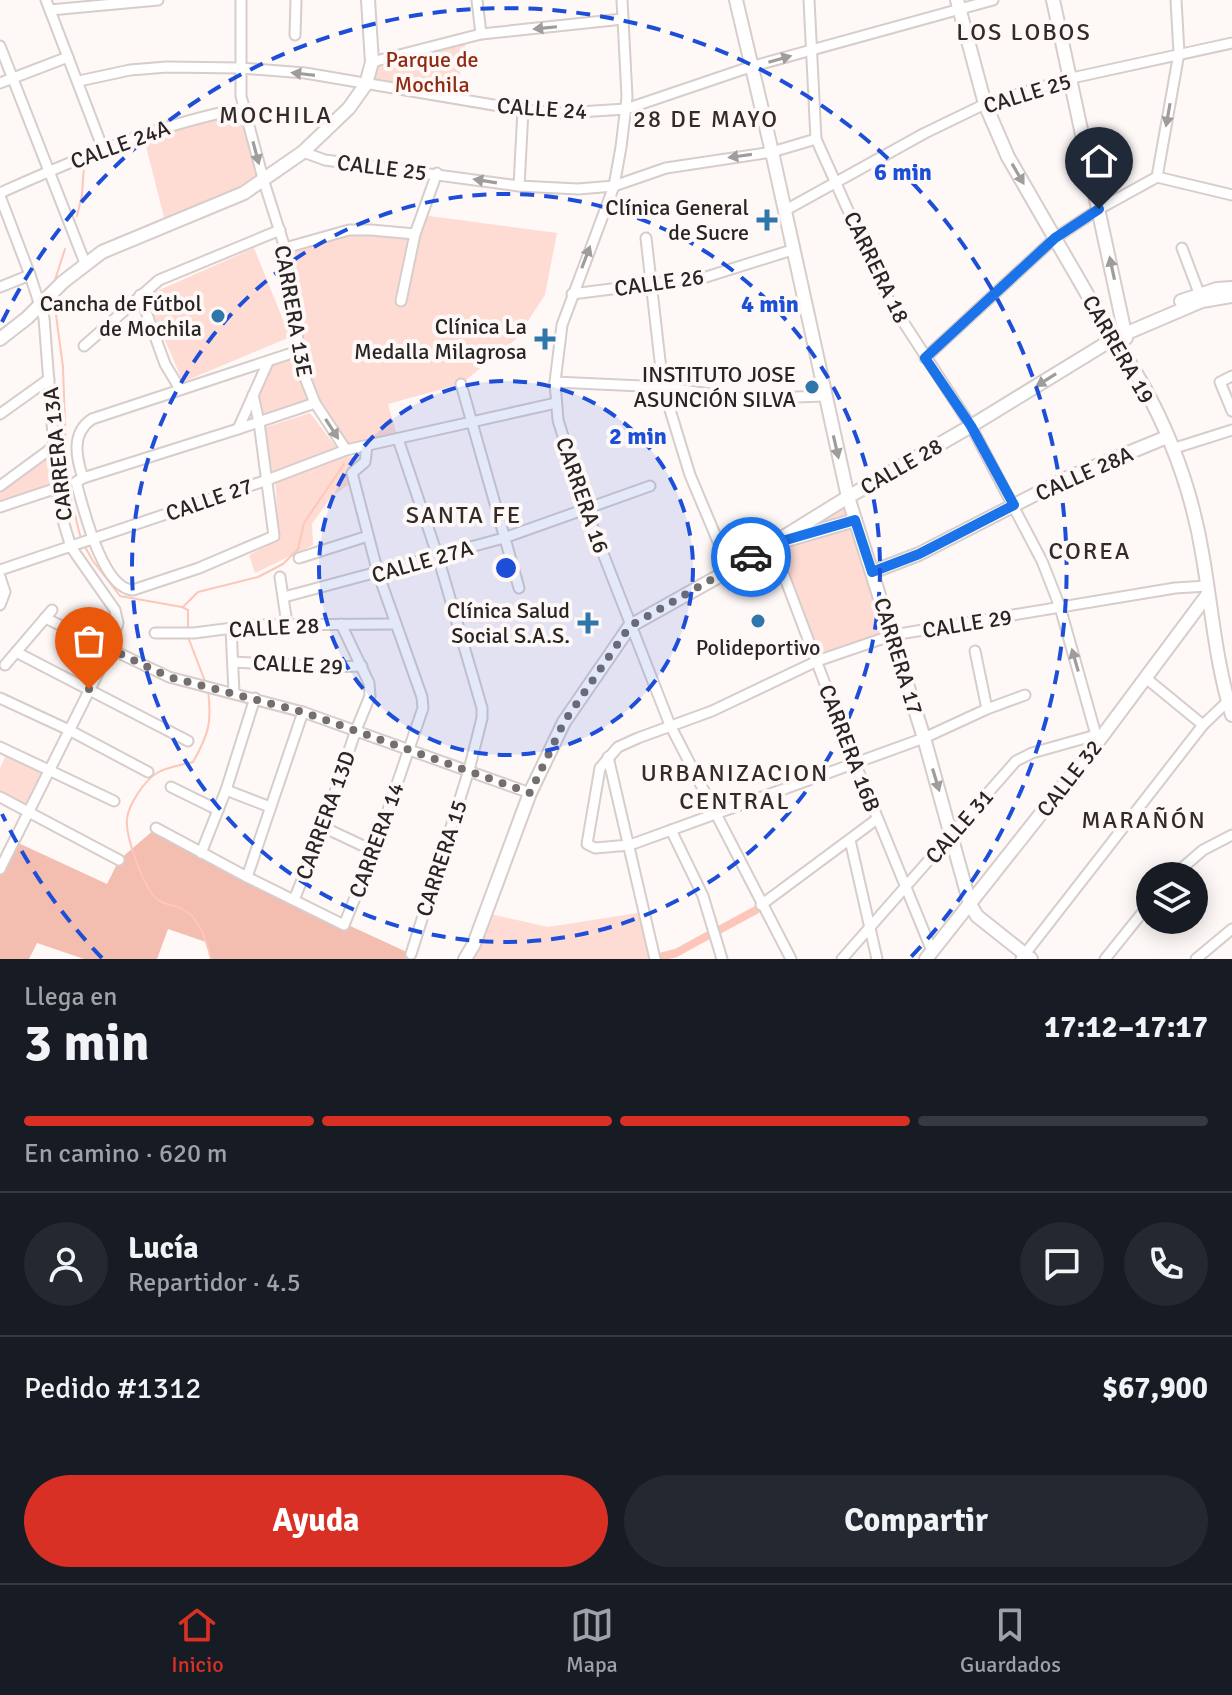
<!DOCTYPE html>
<html lang="es">
<meta charset="utf-8">
<style>
:root{--surface:#171b24;--page:#242831;--text:#f1f3f6;--muted:#9ea1a6;--line:#363941;--accent:#d93025}
body{margin:0;font-family:Signika,sans-serif;background:var(--page);color:var(--text);height:100vh;display:flex;flex-direction:column;font-size:30px;white-space:nowrap}
*{box-sizing:border-box;margin:0}
p{font-size:26px;color:var(--muted)}
.icon{flex:none;width:44px;height:44px;fill:none;stroke:currentColor;stroke-width:2;stroke-linecap:round;stroke-linejoin:round}
.map{position:relative;height:959px;overflow:hidden}
.details{display:flex;flex-direction:column;background:var(--surface);flex:1}
.details>*{flex:none}
.fabs{position:absolute;left:1136px;top:862px;display:grid;gap:16px}
.fabs a{display:grid;place-items:center;width:72px;height:72px;border-radius:50%;background:var(--surface);box-shadow:0 4px 20px #0003;font-size:40px}
.pin{position:absolute;display:grid;place-items:center;width:68px;height:68px;color:#fff;margin:-82px -34px;border-radius:50% 50% 50% 0;rotate:-45deg;box-shadow:0 0 8px #0007}
.pin .icon{rotate:45deg}
.courier{position:absolute;display:grid;place-items:center;width:80px;height:80px;margin:-40px;border:6px solid #1a73e8;border-radius:50%;background:#fff;color:#222;box-shadow:0 2px 10px #0007}
.overview em{font-style:normal;font-weight:800}
.overview div{display:flex;flex-direction:column-reverse}
.overview{display:flex;align-items:center;justify-content:space-between;height:136px;padding:0 24px}
h1{font-size:52px;font-weight:800;line-height:60px}
.bar{display:grid;grid-template-columns:repeat(4,1fr);gap:12px 8px;align-content:center;height:96px;padding:0 24px}
.bar i{height:10px;border-radius:6px;background:var(--line)}
.bar .on{background:var(--accent)}
.bar p{grid-column:span 4}
.line{display:flex;align-items:center;gap:20px;padding:0 24px;border-top:2px solid var(--line)}
.line div{flex:1}
.round{display:grid;place-items:center;flex:none;width:84px;height:84px;border-radius:42px;background:var(--page)}
.primary-button{display:flex;gap:16px;margin-top:auto;padding:16px 24px}
.primary-button a{flex:1;height:92px;border-radius:48px;background:var(--accent);color:#fff;font-size:32px;font-weight:800;line-height:92px;text-align:center}
.primary-button a+a{background:var(--page);color:var(--text)}
.tab-bar{display:flex;justify-content:space-around;align-items:center;height:112px;border-top:2px solid var(--line);background:var(--surface);font-size:22px;color:var(--muted)}
.tab-bar a{display:grid;justify-items:center;gap:4px}
.tab-bar .on{color:var(--accent)}
.map>svg:first-child{display:block}
</style>
<div class="map">
<svg width="1232" height="959" viewBox="0 0 1232 959">
<rect width="100%" height="100%" fill="#fef8f7"/>
<!-- green -->
<g fill="#fedcd4">
<path d="M467 37 455 100 366 84 372 62Z"/>
<path d="M244 108 264 182 166 225 143 135Z"/>
<path d="M422 215 557 233 545 295 516 339 461 384 388 404 398 439 346 450 312 404 259 422 253 395 268 362 298 351 285 248 349 230 415 234Z"/>
<path d="M254 248 290 337 183 382 146 296Z"/>
<path d="M310 413 343 456 359 457 349 468 348 485 331 497 312 524 313 545 255 573 249 555 278 539 276 489 263 428Z"/>
<path d="M53 447 57 488 0 506V487Z"/>
<path d="M848 497 893 635 817 661 772 544Z"/>
<path d="M8 751 49 769 29 811 0 797V768Z"/>
<path d="M644 912 655 959H466L486 913 548 927Z"/>
</g>
<!-- forest -->
<path fill="#f3bdaf" d="M156 828 294 900 411 954 409 959H211L206 942 168 929 157 959H84L37 943 29 959H0V868L14 841 107 884 119 860Z"/>
<g fill="none" stroke-linecap="round" stroke-linejoin="round">
<!-- stream -->
<g stroke="#fdc6b8" stroke-width="2">
<path d="M77 216 82 195 84 165"/>
<path d="M53 286 65 249"/>
<path d="M54 300 63 367 67 483 81 539"/>
<path d="M84 545 93 561 120 596 182 607 188 610V631"/>
<path d="M183 607 198 592 258 577 283 564 298 549 304 523 344 464"/>
<path d="M188 637 206 684"/>
<path d="M208 690C212 722 209 734 193 762 182 765 167 767 157 773 145 780 128 805 127 819 125 836 142 881 153 895 160 904 170 904 180 908 200 916 206 940 211 959"/>
</g>
<!-- canal -->
<g stroke="#fdc6b8" stroke-width="8">
<path d="M719 930 756 910"/>
<path d="M660 957 676 953 707 936"/>
</g>
<defs>
<g id="street">
<path d="M46 0 103 149"/>
<path d="M241 0V96L264 182 285 248 302 370 315 403 346 450"/>
<path d="M477 0 481 34"/>
<path d="M622 0 627 97 621 147 614 186 562 325 555 382 558 420 586 510 670 725 791 959"/>
<path d="M809 0 816 139 887 297 971 426 1042 561 1060 607 1096 735"/>
<path d="M50 10 158 0"/>
<path d="M295 35 296 0"/>
<path d="M0 46 85 263"/>
<path d="M372 62 481 34 623 19"/>
<path d="M79 81 130 70 167 67 240 68 305 73 523 110 563 113 626 109 750 67 993 0"/>
<path d="M0 83 68 57"/>
<path d="M303 152 325 160 519 186 578 189 614 186 666 168 772 152 816 139"/>
<path d="M1157 177 1179 53 1176 0"/>
<path d="M519 186 523 110"/>
<path d="M0 193C78 158 159 124 244 108"/>
<path d="M0 196 30 275 44 318 57 488 64 524 71 547 115 610 118 623 110 649 0 869"/>
<path d="M784 211 925 133 985 104 1072 78 1232 43"/>
<path d="M646 238 663 387 690 475 730 570"/>
<path d="M285 248 349 230H371L415 234"/>
<path d="M1182 248 1199 293"/>
<path d="M0 287 30 275"/>
<path d="M572 294 706 277 792 250"/>
<path d="M140 295 165 364 180 389"/>
<path d="M401 301 415 234 437 173"/>
<path d="M84 346 159 280 280 230"/>
<path d="M925 358 1055 238 1099 209 1157 177 1232 195"/>
<path d="M1232 376 1220 382 1232 411"/>
<path d="M555 382 663 387 742 399"/>
<path d="M461 384 519 588"/>
<path d="M253 395 259 422 274 536 199 568 133 590C102 589 83 507 76 482L83 478 238 429 312 404 315 403"/>
<path d="M739 399 824 396"/>
<path d="M668 404 724 400"/>
<path d="M0 414 49 379"/>
<path d="M238 429 268 362"/>
<path d="M398 439 438 557 482 708V718L469 770 411 954"/>
<path d="M1172 449 1232 430"/>
<path d="M83 478C76 457 71 433 92 419L298 351"/>
<path d="M0 486 53 447"/>
<path d="M0 507 57 488"/>
<path d="M772 544 855 763 932 951"/>
<path d="M299 558 368 536"/>
<path d="M0 570 267 480 346 450 556 403"/>
<path d="M0 577 5 592 0 605"/>
<path d="M280 577 287 624"/>
<path d="M284 597 504 538 650 486"/>
<path d="M45 618 169 677 303 712 530 793"/>
<path d="M231 628 234 693"/>
<path d="M155 633H194L256 625 394 624"/>
<path d="M975 651 987 709"/>
<path d="M16 652 188 741"/>
<path d="M234 662 328 667 362 666"/>
<path d="M5 665 52 610"/>
<path d="M1147 679 1203 725"/>
<path d="M1025 695 987 709 924 738 630 845 595 848 587 844 600 768 618 747 638 738 712 711 817 661 893 635 1175 588 1207 586"/>
<path d="M0 698 69 730 148 772"/>
<path d="M0 747 114 801"/>
<path d="M608 757 655 959"/>
<path d="M171 787 218 810"/>
<path d="M226 790 270 807"/>
<path d="M0 797 119 860"/>
<path d="M323 827 374 851"/>
<path d="M156 828 247 877 344 925 374 851 423 708 422 697 378 573 352 473 365 462 367 446"/>
<path d="M671 830 703 896 722 959"/>
<path d="M850 840 877 959"/>
<path d="M201 853 226 790 255 698"/>
<path d="M1173 876 1203 850 1232 835"/>
<path d="M247 877 303 712"/>
<path d="M294 900 323 827 356 730 370 696 369 683 341 624"/>
<path d="M761 905 877 819"/>
<path d="M842 959 1016 761 1032 753 1096 735 1099 738"/>
<path d="M1021 959 1203 725 1228 701"/>
<path d="M1105 959 1150 903"/>
<path d="M1196 959 1232 929"/>
</g>
<g id="secondary">
<path d="M736 0 772 152 848 497 924 738 970 904 977 916 1031 959"/>
<path d="M957 0 985 104 1008 157 1113 339C1159 401 1191 481 1203 558 1212 611 1216 664 1232 715"/>
<path d="M1053 0 1126 338"/>
<path d="M1181 301 1217 289 1232 288"/>
<path d="M0 339 27 318 63 282 102 252 244 193 303 152 349 108 366 84 372 62 368 0"/>
<path d="M787 540 855 520"/>
<path d="M872 572 919 554 1067 478 1167 437"/>
<path d="M465 959 474 944 530 793 564 722 630 626 730 570 848 497 971 426 1113 339 1202 301 1232 296"/>
<path d="M926 959 1100 739 1208 594"/>
</g>
</defs>
<!-- street casing -->
<use href="#street" stroke="#d7cdcb" stroke-width="13"/>
<!-- secondary casing -->
<use href="#secondary" stroke="#d7cdcb" stroke-width="16"/>
<!-- street -->
<use href="#street" stroke="#fff" stroke-width="9"/>
<!-- secondary -->
<use href="#secondary" stroke="#fff" stroke-width="12"/>
</g>
<!-- one-way arrows -->
<defs><path id="oneway-solid" d="M-6-.8H1V-3.2L6.5 0L1 3.2V.8H-6Z" transform="scale(2)"/></defs>
<g fill="#9f9d9c">
<use href="#oneway-solid" transform="translate(545 28) rotate(174)"/>
<use href="#oneway-solid" transform="translate(780 59) rotate(-16)"/>
<use href="#oneway-solid" transform="translate(303 74) rotate(-173)"/>
<use href="#oneway-solid" transform="translate(1168 115) rotate(100)"/>
<use href="#oneway-solid" transform="translate(256 153) rotate(75)"/>
<use href="#oneway-solid" transform="translate(740 156) rotate(172)"/>
<use href="#oneway-solid" transform="translate(1018 174) rotate(60)"/>
<use href="#oneway-solid" transform="translate(485 181) rotate(-171)"/>
<use href="#oneway-solid" transform="translate(586 257) rotate(-69)"/>
<use href="#oneway-solid" transform="translate(1112 268) rotate(-102)"/>
<use href="#oneway-solid" transform="translate(1046 380) rotate(148)"/>
<use href="#oneway-solid" transform="translate(332 429) rotate(57)"/>
<use href="#oneway-solid" transform="translate(836 447) rotate(77)"/>
<use href="#oneway-solid" transform="translate(1075 660) rotate(-106)"/>
<use href="#oneway-solid" transform="translate(936 780) rotate(73)"/>
</g>
<g fill="none" stroke-linecap="round" stroke-linejoin="round">
<!-- done -->
<path stroke="#746f6e" stroke-width="8" stroke-dasharray="0 14.4" d="M89 689 110 649 169 677 303 712 530 793 564 722 630 626 751 557"/>
<!-- route -->
<path stroke="#1a73e8" stroke-width="10" d="M751 557 772 544 855 520 872 572 919 554 1014 505 971 426 925 358 1055 238 1099 209"/>
</g>
<!-- distance rings -->
<circle cx="506" cy="568" r="187" fill="#1d4ed8" fill-opacity=".12"/>
<g fill="none" stroke="#1d4ed8" stroke-width="4" stroke-dasharray="14 10">
<circle cx="506" cy="568" r="187"/>
<circle cx="506" cy="568" r="374"/>
<path d="M102 958A561 561 0 0 1 2 814M2 322A561 561 0 1 1 910 958"/>
</g>
<!-- markers -->
<g fill="#2f76ab" stroke="#fef8f7" stroke-width="3">
<path d="M763 208h8v8h8v8h-8v8h-8v-8h-8v-8h8z"/>
<circle cx="218" cy="316" r="8"/>
<path d="M541 327h8v8h8v8h-8v8h-8v-8h-8v-8h8z"/>
<circle cx="812" cy="387" r="8"/>
<circle cx="758" cy="621" r="8"/>
<path d="M584 611h8v8h8v8h-8v8h-8v-8h-8v-8h8z"/>
</g>
<g text-anchor="middle" stroke-width="8" stroke-linejoin="round" paint-order="stroke">
<!-- park labels -->
<g font-size="22" fill="#902b13" stroke="#fef8f7">
<text x="432" y="67">Parque de<tspan x="432" dy="25">Mochila</tspan></text>
</g>
<!-- street labels -->
<g font-size="22" fill="#292524" stroke="#fef8f7">
<text transform="translate(1027 93) rotate(-17)" y="8">CALLE 25</text>
<text transform="translate(542 108) rotate(4)" y="8">CALLE 24</text>
<text transform="translate(120 144) rotate(-20)" y="8">CALLE 24A</text>
<text transform="translate(382 167) rotate(7)" y="8">CALLE 25</text>
<text transform="translate(877 267) rotate(64)" y="8">CARRERA 18</text>
<text transform="translate(659 282) rotate(-8)" y="8">CALLE 26</text>
<text transform="translate(294 311) rotate(80)" y="8">CARRERA 13E</text>
<text transform="translate(1119 349) rotate(60)" y="8">CARRERA 19</text>
<text transform="translate(57 454) rotate(-96)" y="8">CARRERA 13A</text>
<text transform="translate(901 466) rotate(-30)" y="8">CALLE 28</text>
<text transform="translate(1084 473) rotate(-24)" y="8">CALLE 28A</text>
<text transform="translate(583 495) rotate(71)" y="8">CARRERA 16</text>
<text transform="translate(209 499) rotate(-19)" y="8">CALLE 27</text>
<text transform="translate(422 561) rotate(-16)" y="8">CALLE 27A</text>
<text transform="translate(967 623) rotate(-9)" y="8">CALLE 29</text>
<text transform="translate(274 627) rotate(-3)" y="8">CALLE 28</text>
<text transform="translate(899 656) rotate(73)" y="8">CARRERA 17</text>
<text transform="translate(298 664) rotate(3)" y="8">CALLE 29</text>
<text transform="translate(850 748) rotate(69)" y="8">CARRERA 16B</text>
<text transform="translate(1069 778) rotate(-52)" y="8">CALLE 32</text>
<text transform="translate(325 815) rotate(-70)" y="8">CARRERA 13D</text>
<text transform="translate(959 826) rotate(-49)" y="8">CALLE 31</text>
<text transform="translate(376 840) rotate(-70)" y="8">CARRERA 14</text>
<text transform="translate(441 858) rotate(-72)" y="8">CARRERA 15</text>
</g>
<!-- poi labels -->
<g font-size="22" fill="#292524" stroke="#fef8f7" text-anchor="end">
<text x="749" y="215">Clínica General<tspan x="749" dy="25">de Sucre</tspan></text>
<text x="202" y="311">Cancha de Fútbol<tspan x="202" dy="25">de Mochila</tspan></text>
<text x="527" y="334">Clínica La<tspan x="527" dy="25">Medalla Milagrosa</tspan></text>
<text x="796" y="382">INSTITUTO JOSE<tspan x="796" dy="25">ASUNCIÓN SILVA</tspan></text>
<text x="570" y="618">Clínica Salud<tspan x="570" dy="25">Social S.A.S.</tspan></text>
<text x="758" y="655" text-anchor="middle">Polideportivo</text>
</g>
<!-- neighbourhood labels -->
<g font-size="24" letter-spacing="2" fill="#322b29" stroke="#fef8f7">
<text x="1024" y="40">LOS LOBOS</text>
<text x="276" y="123">MOCHILA</text>
<text x="706" y="127">28 DE MAYO</text>
<text x="464" y="523">SANTA FE</text>
<text x="1090" y="559">COREA</text>
<text x="735" y="781">URBANIZACION<tspan x="735" dy="28">CENTRAL</tspan></text>
<text x="1144" y="828">MARAÑÓN</text>
</g>
</g>
<circle cx="506" cy="568" r="12" fill="#1d4ed8" stroke="#fef8f7" stroke-width="4"/>
<g font-size="24" text-anchor="middle" font-weight="bold" fill="#1d4ed8" stroke="#fef8f7" stroke-width="8" stroke-linejoin="round" paint-order="stroke">
<text x="903" y="180">6 min</text>
<text x="770" y="312">4 min</text>
<text x="638" y="444">2 min</text>
</g>
</svg>
<div class="fabs">
<a><svg class="icon" aria-label="layers" viewBox="0 0 24 24"><path d="M12 4l9 5-9 5-9-5zM3 14l9 5 9-5"/></svg></a>
</div>
<div class="pin" style="left:89px;top:689px;background:#ea580c"><svg class="icon" aria-label="bag" viewBox="0 0 24 24"><path d="M5 8h14l-1 12H6zM9 8a3 3 0 0 1 6 0"/></svg></div>
<div class="pin" style="left:1099px;top:209px;background:#1f2937"><svg class="icon" aria-label="home" viewBox="0 0 24 24"><path d="M3 11l9-7 9 7M6 9v11h12V9"/></svg></div>
<div class="courier" style="left:751px;top:557px"><svg class="icon" aria-label="car" viewBox="0 0 24 24"><path d="M5 17H2v-5l4-1 3-4h7l3 4 3 1v5h-3M9 17h6M6 11h13"/><circle cx="7" cy="17" r="2"/><circle cx="17" cy="17" r="2"/></svg></div>
</div>
<section class="details">
<div class="overview"><div><h1>3 min</h1><p>Llega en</p></div><em>17:12–17:17</em></div>
<div class="bar"><i class="on"></i><i class="on"></i><i class="on"></i><i></i><p>En camino · 620 m</p></div>
<div class="line" style="height:144px"><a class="round"><svg class="icon" aria-label="person" viewBox="0 0 24 24"><circle cx="12" cy="8" r="4"/><path d="M4 21q1-7 8-7t8 7"/></svg></a><div><b>Lucía</b><p>Repartidor · 4.5</p></div><a class="round"><svg class="icon" aria-label="chat" viewBox="0 0 24 24"><path d="M4 5h16v11H9l-5 4z"/></svg></a><a class="round"><svg class="icon" aria-label="phone" viewBox="0 0 24 24"><path d="M5 4h4l2 5-3 2q2 4 5 5l2-3 5 2v4C11 20 4 13 5 4z"/></svg></a></div>
<div class="line" style="height:104px"><div>Pedido #1312</div><b>$67,900</b></div>
<div class="primary-button"><a>Ayuda</a><a>Compartir</a></div>
</section>
<nav class="tab-bar">
<a class="on"><svg class="icon" aria-label="home" viewBox="0 0 24 24"><path d="M3 11l9-7 9 7M6 9v11h12V9"/></svg>Inicio</a>
<a><svg class="icon" aria-label="map" viewBox="0 0 24 24"><path d="M3 6l6-2 6 2 6-2v14l-6 2-6-2-6 2zM9 4v14M15 6v14"/></svg>Mapa</a>
<a><svg class="icon" aria-label="saved" viewBox="0 0 24 24"><path d="M7 4h10v16l-5-4-5 4z"/></svg>Guardados</a>
</nav>
